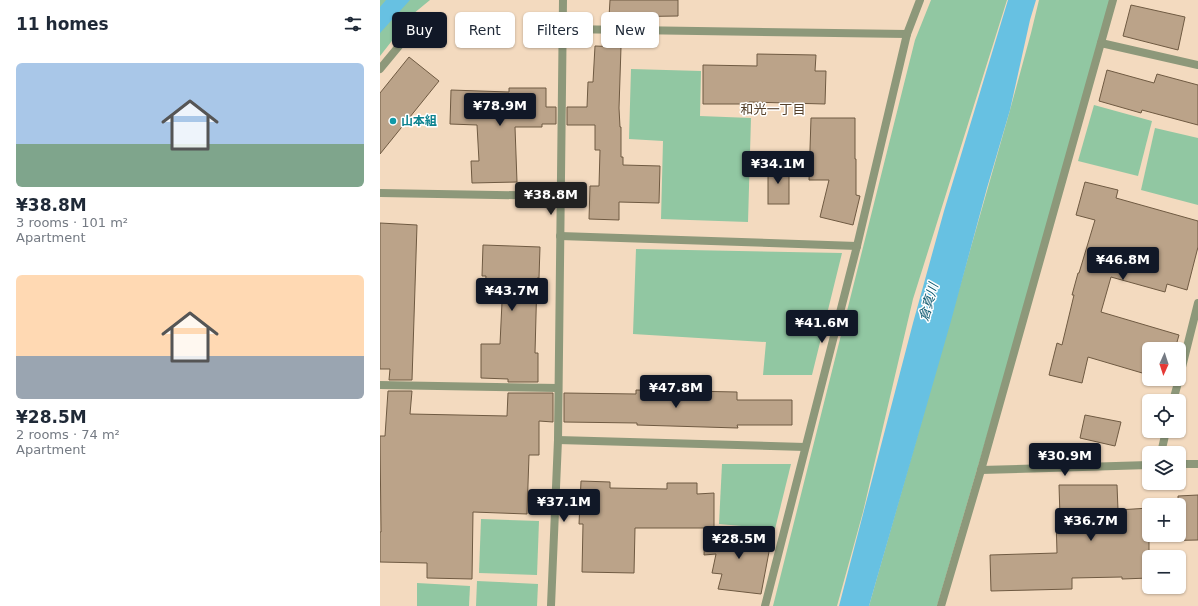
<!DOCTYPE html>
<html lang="en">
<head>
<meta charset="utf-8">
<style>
  body { margin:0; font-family:"DejaVu Sans","Noto Sans JP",sans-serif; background:#f6f6f7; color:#1f2937; height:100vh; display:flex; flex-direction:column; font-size:15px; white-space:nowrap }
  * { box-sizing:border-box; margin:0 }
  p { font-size:13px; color:#747a83 }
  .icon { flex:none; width:22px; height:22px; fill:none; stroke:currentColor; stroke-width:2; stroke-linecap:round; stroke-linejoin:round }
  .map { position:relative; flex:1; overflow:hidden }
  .panel { display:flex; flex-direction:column; background:#fff; width:380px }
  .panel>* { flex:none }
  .guide { position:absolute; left:12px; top:12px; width:380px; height:36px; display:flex; gap:8px }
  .needle { width:26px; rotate:183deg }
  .fabs { position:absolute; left:762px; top:342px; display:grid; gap:8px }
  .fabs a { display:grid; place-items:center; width:44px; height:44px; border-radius:6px; background:#fff; box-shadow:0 1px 3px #0004; font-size:20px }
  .price { position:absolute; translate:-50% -34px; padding:0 9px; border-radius:4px; background:#111827; color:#fff; font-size:13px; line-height:26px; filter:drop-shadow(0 1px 2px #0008) }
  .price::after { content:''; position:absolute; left:50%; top:24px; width:12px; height:9px; margin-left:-6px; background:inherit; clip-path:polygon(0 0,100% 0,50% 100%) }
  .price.active { background:#222; color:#fff }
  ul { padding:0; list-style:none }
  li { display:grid; align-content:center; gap:8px; height:212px; padding:0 16px }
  li span { display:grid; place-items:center; height:124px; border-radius:6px; color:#555 }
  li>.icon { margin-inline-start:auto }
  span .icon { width:72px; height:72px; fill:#fffc; stroke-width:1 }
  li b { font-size:17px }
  h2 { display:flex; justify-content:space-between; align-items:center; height:48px; padding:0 16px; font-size:17px }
  .tag { padding:0 14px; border-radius:6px; background:#fff; box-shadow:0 1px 3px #0004; font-size:14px; line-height:36px }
  .tag.active { background:#111827; color:#fff }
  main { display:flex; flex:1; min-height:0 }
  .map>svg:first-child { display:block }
  .green { fill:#91c7a2 }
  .water { fill:#67c1e2 }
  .building { fill:#bba389; stroke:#6f5a42 }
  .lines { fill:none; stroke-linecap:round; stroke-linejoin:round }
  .street { stroke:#8d987a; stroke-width:8 }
  .culture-dot { fill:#0f9aa8; stroke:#fff; stroke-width:1.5 }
  .labels { text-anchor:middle; stroke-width:3; stroke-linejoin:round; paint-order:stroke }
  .culture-label { font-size:12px; font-weight:bold; fill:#0d838f; stroke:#fff; text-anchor:start }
  .neighbourhood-label { font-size:13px; fill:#55402a; stroke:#fff }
  .water-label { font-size:13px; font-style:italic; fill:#0e5a70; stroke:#fff }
</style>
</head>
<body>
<main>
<section class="panel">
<h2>11 homes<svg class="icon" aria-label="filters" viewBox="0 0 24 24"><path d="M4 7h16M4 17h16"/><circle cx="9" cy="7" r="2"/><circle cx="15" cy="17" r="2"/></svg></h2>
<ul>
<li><span style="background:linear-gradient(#a9c7e8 65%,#7fa58c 0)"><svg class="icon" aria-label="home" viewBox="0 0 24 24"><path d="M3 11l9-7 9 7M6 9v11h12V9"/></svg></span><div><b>¥38.8M</b><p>3 rooms · 101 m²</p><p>Apartment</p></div></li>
<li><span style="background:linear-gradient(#ffd9b3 65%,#9aa5b1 0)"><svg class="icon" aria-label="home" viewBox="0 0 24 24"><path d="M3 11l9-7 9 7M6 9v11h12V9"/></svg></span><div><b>¥28.5M</b><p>2 rooms · 74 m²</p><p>Apartment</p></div></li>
</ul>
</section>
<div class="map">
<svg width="818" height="606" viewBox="0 0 818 606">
  <rect width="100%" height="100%" fill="#f3dabf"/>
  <!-- green -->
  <g class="green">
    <path d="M0,0H50L33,14L0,56Z"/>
    <path d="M551,0H627L533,299L483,512L457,606H393L535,40Z"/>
    <path d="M659,0H732L719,54L557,606H489L630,110L651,33Z"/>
    <path d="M251,69L321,71L320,116L371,118L368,222L281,219L283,141L249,139Z"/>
    <path d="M714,105L772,121L758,176L698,161Z"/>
    <path d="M775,128L818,138V205L761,190Z"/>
    <path d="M256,249L462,253L432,375H383L386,342L253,334Z"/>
    <path d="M342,464H411L395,529L339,524Z"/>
    <path d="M101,519L159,521L157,575L99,573Z"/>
    <path d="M97,581L158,584L157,606H96Z"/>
    <path d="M37,583L90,586L89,606H37Z"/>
  </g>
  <!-- water -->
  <g class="water">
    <path d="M6,0H30L0,33V7Z"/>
    <path d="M628,0H656L650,20L630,110L607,188L571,321L489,606H459L533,323L564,211Z"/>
  </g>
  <!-- building -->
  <g class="building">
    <path d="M230,0H298V16L229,17Z"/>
    <path d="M751,5L805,17L798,50L743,36Z"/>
    <path d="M215,46L241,47L239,108L240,127H241V157H243V165L280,166L279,203L239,202V220L209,219L210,186H219L220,150H215V125H187V107H207L208,82H213Z"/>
    <path d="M377,54L436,55L435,71H446L445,104L369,102V104H323V65L377,66Z"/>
    <path d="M29,57L59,81L0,154V93Z"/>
    <path d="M727,70L774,83L777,74L818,85V125L762,110L761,113L719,101Z"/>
    <path d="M129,88H166V107H176V124H162V127H135L137,182L92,183L91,161H99L97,125L70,124L71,90L129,92Z"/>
    <path d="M431,118H475V159H476V195L480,196L473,225L440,217L449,180H429Z"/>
    <rect x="388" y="166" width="21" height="38"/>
    <path d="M705,182L738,190L736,198L818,221V247L807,290L787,284L785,292L731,277L721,312L799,335L795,349H769V375L708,357L702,383L669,375L677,343L682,345L694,295H692L698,273H699L715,220L696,215Z"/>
    <path d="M0,223L37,225L32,380H9L10,369H0Z"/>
    <path d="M103,245L160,247L159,278H157L155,353H158V382H128V379L101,378V344H120L122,302L104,301L106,276H102Z"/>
    <path d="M256,390L357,392V400H412V425H357L358,428L257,425V423L184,422V393L256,394Z"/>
    <path d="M8,391H32L30,414L127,416L128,393H173V422L159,421V455H149L147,514L93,512L92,579L47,578V563L0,562V532H1L0,436H5Z"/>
    <path d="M705,415L741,422L735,446L700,438Z"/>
    <path d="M201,481L230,482V488L287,489V483H317V494L334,493V528H255L254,573L202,572L203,524H199Z"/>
    <path d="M679,485H737L738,510L769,508V535H799L798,496L818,495V540L769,541V578L742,579V577L692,578V589L611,591L610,555L677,553L676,517H680Z"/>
    <path d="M325,530L392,536L381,594L338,589L342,574L332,573L336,554L324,555Z"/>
  </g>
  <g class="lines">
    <!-- street -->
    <g class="street">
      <path d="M183,29L527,34"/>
      <path d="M721,43L818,65"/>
      <path d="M0,69L38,23"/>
      <path d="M0,193L181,196"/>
      <path d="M180,236L477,246"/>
      <path d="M799,379L818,303"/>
      <path d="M0,385L178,388"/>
      <path d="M793,401L799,379"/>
      <path d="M178,440L425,447"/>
      <path d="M781,453L786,431"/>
      <path d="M799,464H818"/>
      <path d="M601,470L769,465"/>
      <path d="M171,606L178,440L183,0"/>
      <path d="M385,606L477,246L527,34L540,0"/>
      <path d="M561,606L601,470L733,0"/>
    </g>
  </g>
  <!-- markers -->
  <circle class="culture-dot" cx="13" cy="121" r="4"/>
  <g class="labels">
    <!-- culture labels -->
    <g class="culture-label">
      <text x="21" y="125">山本組</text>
    </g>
    <!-- neighbourhood labels -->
    <g class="neighbourhood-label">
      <text x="393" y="114">和光一丁目</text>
    </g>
    <!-- water labels -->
    <g class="water-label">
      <text transform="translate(548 302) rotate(-74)" y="5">倉真川</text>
    </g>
  </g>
</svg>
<div class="fabs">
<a><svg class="needle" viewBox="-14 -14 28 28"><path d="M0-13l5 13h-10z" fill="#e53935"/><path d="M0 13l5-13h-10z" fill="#747a83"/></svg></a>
<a><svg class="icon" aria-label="locate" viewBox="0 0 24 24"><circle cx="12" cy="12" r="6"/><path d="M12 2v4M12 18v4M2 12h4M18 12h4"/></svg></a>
<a><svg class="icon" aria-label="layers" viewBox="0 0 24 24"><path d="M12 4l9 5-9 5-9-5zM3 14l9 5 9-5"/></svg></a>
<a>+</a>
<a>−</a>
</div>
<b class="price" style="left:120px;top:127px">¥78.9M</b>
<b class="price" style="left:398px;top:185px">¥34.1M</b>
<b class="price active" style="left:171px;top:216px">¥38.8M</b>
<b class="price" style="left:743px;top:281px">¥46.8M</b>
<b class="price" style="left:132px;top:312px">¥43.7M</b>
<b class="price" style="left:442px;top:344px">¥41.6M</b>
<b class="price" style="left:296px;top:409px">¥47.8M</b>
<b class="price" style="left:685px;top:477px">¥30.9M</b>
<b class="price" style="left:184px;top:523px">¥37.1M</b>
<b class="price" style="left:711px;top:542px">¥36.7M</b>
<b class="price" style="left:359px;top:560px">¥28.5M</b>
<div class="guide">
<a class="tag active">Buy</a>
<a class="tag">Rent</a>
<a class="tag">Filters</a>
<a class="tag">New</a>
</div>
</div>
</main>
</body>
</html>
